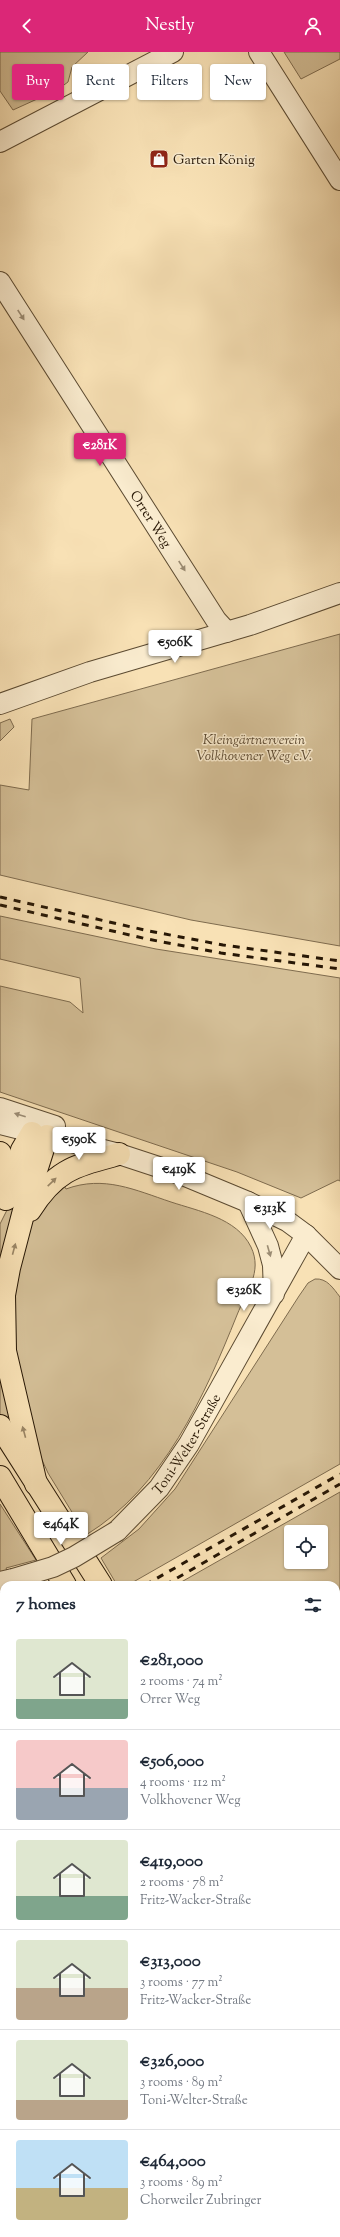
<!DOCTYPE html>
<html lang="en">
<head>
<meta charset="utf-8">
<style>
  body { margin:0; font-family:"Sorts Mill Goudy",serif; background:#f6f6f7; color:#1f2937; height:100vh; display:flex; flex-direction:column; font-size:15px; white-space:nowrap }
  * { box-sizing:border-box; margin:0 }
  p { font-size:13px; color:#747a83 }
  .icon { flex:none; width:22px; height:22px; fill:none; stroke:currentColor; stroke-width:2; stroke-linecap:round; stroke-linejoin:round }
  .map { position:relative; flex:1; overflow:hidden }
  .details { position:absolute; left:0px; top:1529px; width:340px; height:656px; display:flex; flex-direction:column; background:#fff; border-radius:12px 12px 0 0; box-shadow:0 1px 3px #0004 }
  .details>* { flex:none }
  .hud { position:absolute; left:12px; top:12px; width:316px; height:36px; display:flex; gap:8px }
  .fabs { position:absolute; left:284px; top:1473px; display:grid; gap:8px }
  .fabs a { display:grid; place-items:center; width:44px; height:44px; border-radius:4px; background:#fff; box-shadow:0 1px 3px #0004; font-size:20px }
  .price { position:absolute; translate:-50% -34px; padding:0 9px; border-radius:4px; background:#fff; color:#222; font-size:13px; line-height:26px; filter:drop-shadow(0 1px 2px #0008) }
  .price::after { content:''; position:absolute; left:50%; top:24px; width:12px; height:9px; margin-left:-6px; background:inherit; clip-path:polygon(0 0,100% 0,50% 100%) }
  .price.active { background:#db2777; color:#fff }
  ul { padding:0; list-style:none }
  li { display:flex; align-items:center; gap:12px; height:100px; padding:0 16px }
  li+li { border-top:1px solid #e0e1e3 }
  li span { display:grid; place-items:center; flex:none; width:112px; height:80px; border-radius:4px; color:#555 }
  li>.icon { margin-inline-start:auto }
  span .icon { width:48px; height:48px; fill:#fffc; stroke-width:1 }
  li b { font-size:17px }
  h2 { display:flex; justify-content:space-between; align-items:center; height:48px; padding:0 16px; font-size:17px }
  .pill { padding:0 14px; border-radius:4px; background:#fff; box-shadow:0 1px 3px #0004; font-size:14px; line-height:36px }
  .pill.active { background:#db2777; color:#fff }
  header { display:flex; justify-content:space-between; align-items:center; height:52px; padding:0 16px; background:#db2777; color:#fff; font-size:18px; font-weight:600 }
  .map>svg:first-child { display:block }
  .green { fill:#d4bf97; stroke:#7e6b4e; fill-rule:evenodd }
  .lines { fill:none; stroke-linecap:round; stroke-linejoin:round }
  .minor-casing { stroke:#5b4a31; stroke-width:22 }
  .highway-casing { stroke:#271705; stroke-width:24 }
  .minor { stroke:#faeccf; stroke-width:20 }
  .highway { stroke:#f8e1b5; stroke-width:22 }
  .rail { stroke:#271705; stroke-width:3; stroke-dasharray:7 7; stroke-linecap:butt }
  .minor-bridge-casing { stroke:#5b4a31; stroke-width:22; stroke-linecap:butt }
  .minor-bridge { stroke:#faeccf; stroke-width:20 }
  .oneway { fill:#9b8c74 }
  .oneway2 { fill:#9a8666 }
  .labels { text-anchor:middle; stroke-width:3; stroke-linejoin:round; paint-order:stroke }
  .poi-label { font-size:14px; fill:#271705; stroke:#faeccf; text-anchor:start }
  .street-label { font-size:14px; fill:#271705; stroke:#faeccf }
  .park-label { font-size:14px; font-style:italic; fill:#5b4931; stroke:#faeccf }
</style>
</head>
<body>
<header><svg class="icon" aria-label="back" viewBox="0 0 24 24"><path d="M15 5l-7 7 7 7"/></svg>Nestly<svg class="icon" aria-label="person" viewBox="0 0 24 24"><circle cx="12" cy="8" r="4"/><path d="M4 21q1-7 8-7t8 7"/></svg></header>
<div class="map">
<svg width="340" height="2185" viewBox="0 0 340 2185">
  <rect width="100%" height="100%" fill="#f8e1b5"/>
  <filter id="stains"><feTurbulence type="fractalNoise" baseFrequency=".005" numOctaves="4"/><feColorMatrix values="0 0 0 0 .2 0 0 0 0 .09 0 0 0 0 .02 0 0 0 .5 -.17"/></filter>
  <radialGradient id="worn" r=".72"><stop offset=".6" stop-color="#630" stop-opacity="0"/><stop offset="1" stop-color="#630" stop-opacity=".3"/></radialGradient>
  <!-- green -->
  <g class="green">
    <path d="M0,0H88L72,15L68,30L57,38L13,58L0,39Z"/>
    <path d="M284,0H340V7L301,27Z"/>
    <path d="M340,582V894L191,868L0,823V733L29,738L32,667Z"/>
    <path d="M10,667L14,675L0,689V671Z"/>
    <path d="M0,864L156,897L340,926V1129L338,1128L301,1146L237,1120L0,1040V934L70,950L83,961L80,926L0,907Z"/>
    <path d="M24,1109L0,1219V1172L8,1156Z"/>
    <path d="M60,1127L66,1137C104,1123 135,1138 171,1150C198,1159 237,1166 251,1195C263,1220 246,1240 237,1263C204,1345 164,1435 86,1483L48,1421L36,1395L12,1316L15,1229L36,1156Z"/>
    <path d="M315,1227C327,1226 333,1236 340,1245V1412L128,1533H117L101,1506L139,1477L175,1437L299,1244L308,1231Z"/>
    <path d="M0,1318L16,1374L0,1364Z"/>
    <path d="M340,1440V1565L336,1567V1533H176ZM291,1480H321V1510H291Z"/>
    <path d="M0,1452L36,1508L6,1516L8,1521L0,1523Z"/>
    <path d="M0,1544H4V1592L0,1594Z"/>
    <path d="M336,1863L340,1870V1938L336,1930Z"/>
  </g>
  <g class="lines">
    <defs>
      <g id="minor">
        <path d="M259,0L340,128"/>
        <path d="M0,90L173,0"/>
        <path id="s1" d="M0,230L216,568L227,580"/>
        <path d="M0,652L90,620L250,573L340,541"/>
        <path d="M0,1056L55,1074"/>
        <path d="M0,1072L119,1102L183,1123L248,1150L287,1169L306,1183L340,1217"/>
        <path d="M248,1150L268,1194L273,1213L274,1242"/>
        <path id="s2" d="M117,1479L159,1436L189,1392L306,1183"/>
        <path d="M0,1530L13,1527"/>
      </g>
      <g id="highway">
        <path d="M0,1101L4,1114L5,1137"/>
        <path d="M6,1147L22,1098L32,1081"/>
        <path d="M30,1158C56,1117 75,1114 119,1102"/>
        <path d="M0,1374L101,1533"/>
        <path d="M0,1425L65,1533"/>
        <path d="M36,1432L5,1299L4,1243L9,1216L27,1147L47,1084"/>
        <path d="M336,1962L340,1969"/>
        <path d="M336,2013L340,2020"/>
      </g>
    </defs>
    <!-- minor casing -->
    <use href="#minor" class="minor-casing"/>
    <!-- highway casing -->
    <use href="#highway" class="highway-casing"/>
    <!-- minor -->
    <use href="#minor" class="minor"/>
    <!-- highway -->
    <use href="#highway" class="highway"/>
    <!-- rail -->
    <g class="rail">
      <path d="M0,845L149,879L223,893L340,909"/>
      <path d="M0,853L147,887L221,901L340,917"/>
      <path d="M145,1533L340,1422"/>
      <path d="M165,1533L340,1432"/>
      <path d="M0,1616L4,1614"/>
      <path d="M0,1627L4,1624"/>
    </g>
    <defs>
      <path id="minor-bridge" d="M13,1527L53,1515L74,1505L117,1479"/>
    </defs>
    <!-- minor-bridge casing -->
    <use href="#minor-bridge" class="minor-bridge-casing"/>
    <!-- minor-bridge -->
    <use href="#minor-bridge" class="minor-bridge"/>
  </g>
  <!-- one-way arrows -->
  <defs><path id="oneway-solid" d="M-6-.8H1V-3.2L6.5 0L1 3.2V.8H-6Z"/></defs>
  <g class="oneway">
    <use href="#oneway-solid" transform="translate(21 263) rotate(57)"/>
    <use href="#oneway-solid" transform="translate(182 514) rotate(57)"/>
    <use href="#oneway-solid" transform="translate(20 1063) rotate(-162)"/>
    <use href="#oneway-solid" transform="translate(269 1199) rotate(74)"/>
  </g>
  <g class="oneway2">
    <use href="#oneway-solid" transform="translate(52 1130) rotate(-44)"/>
    <use href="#oneway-solid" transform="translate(14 1197) rotate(-75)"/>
    <use href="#oneway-solid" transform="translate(24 1380) rotate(-105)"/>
  </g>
  <!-- icons -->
  <defs>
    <symbol id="shop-square" viewBox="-11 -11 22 22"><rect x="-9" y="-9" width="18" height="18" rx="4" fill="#8f2418" stroke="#faeccf"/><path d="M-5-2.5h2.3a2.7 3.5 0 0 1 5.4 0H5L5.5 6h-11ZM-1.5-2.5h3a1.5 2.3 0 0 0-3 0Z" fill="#fff"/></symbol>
  </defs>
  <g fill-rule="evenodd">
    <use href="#shop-square" x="148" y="96" width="22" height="22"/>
  </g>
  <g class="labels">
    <!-- poi labels -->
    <g class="poi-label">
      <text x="173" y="112">Garten König</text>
    </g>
    <!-- street labels -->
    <g class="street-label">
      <text dy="5" stroke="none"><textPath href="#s1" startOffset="281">Orrer Weg</textPath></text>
      <text dy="5" stroke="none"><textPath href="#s2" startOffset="112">Toni-Welter-Straße</textPath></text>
    </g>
    <!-- park labels -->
    <g class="park-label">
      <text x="254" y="692">Kleingärtnerverein<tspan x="254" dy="16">Volkhovener Weg e.V.</tspan></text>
    </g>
  </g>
  <rect width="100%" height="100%" filter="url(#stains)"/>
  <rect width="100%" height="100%" fill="url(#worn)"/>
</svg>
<div class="fabs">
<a><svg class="icon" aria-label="locate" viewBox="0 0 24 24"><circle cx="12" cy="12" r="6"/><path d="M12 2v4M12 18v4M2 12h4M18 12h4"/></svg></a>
</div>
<b class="price active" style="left:100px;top:415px">€281K</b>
<b class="price" style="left:175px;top:612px">€506K</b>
<b class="price" style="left:79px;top:1109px">€590K</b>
<b class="price" style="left:179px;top:1139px">€419K</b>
<b class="price" style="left:270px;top:1178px">€313K</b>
<b class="price" style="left:244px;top:1260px">€326K</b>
<b class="price" style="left:61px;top:1494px">€464K</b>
<div class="hud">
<a class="pill active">Buy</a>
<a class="pill">Rent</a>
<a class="pill">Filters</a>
<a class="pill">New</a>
</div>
<section class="details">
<h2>7 homes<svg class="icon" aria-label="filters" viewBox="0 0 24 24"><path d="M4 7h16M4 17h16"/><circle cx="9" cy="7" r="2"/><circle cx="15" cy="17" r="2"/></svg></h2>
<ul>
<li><span style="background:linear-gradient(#dfe7d0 75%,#7fa58c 0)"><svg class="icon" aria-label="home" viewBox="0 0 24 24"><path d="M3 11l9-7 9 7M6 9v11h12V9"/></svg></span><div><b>€281,000</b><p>2 rooms · 74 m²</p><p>Orrer Weg</p></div></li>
<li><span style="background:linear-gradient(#f6c9c9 60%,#9aa5b1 0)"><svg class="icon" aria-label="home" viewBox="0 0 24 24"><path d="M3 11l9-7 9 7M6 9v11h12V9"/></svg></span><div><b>€506,000</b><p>4 rooms · 112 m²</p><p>Volkhovener Weg</p></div></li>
<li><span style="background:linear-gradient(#dfe7d0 70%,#7fa58c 0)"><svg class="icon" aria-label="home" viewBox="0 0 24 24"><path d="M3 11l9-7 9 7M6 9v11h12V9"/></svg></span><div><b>€419,000</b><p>2 rooms · 78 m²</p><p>Fritz-Wacker-Straße</p></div></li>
<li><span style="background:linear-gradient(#dfe7d0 60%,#b9a48a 0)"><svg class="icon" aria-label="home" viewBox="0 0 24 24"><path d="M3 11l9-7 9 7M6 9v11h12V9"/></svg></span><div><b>€313,000</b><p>3 rooms · 77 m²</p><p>Fritz-Wacker-Straße</p></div></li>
<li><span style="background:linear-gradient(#dfe7d0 75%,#b9a48a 0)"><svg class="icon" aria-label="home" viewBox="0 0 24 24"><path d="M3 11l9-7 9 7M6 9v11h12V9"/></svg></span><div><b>€326,000</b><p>3 rooms · 89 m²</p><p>Toni-Welter-Straße</p></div></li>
<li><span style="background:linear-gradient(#bfe0f5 60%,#c2b280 0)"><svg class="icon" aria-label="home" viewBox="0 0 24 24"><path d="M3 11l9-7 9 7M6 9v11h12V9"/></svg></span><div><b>€464,000</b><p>3 rooms · 89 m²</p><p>Chorweiler Zubringer</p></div></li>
</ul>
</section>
</div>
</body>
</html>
